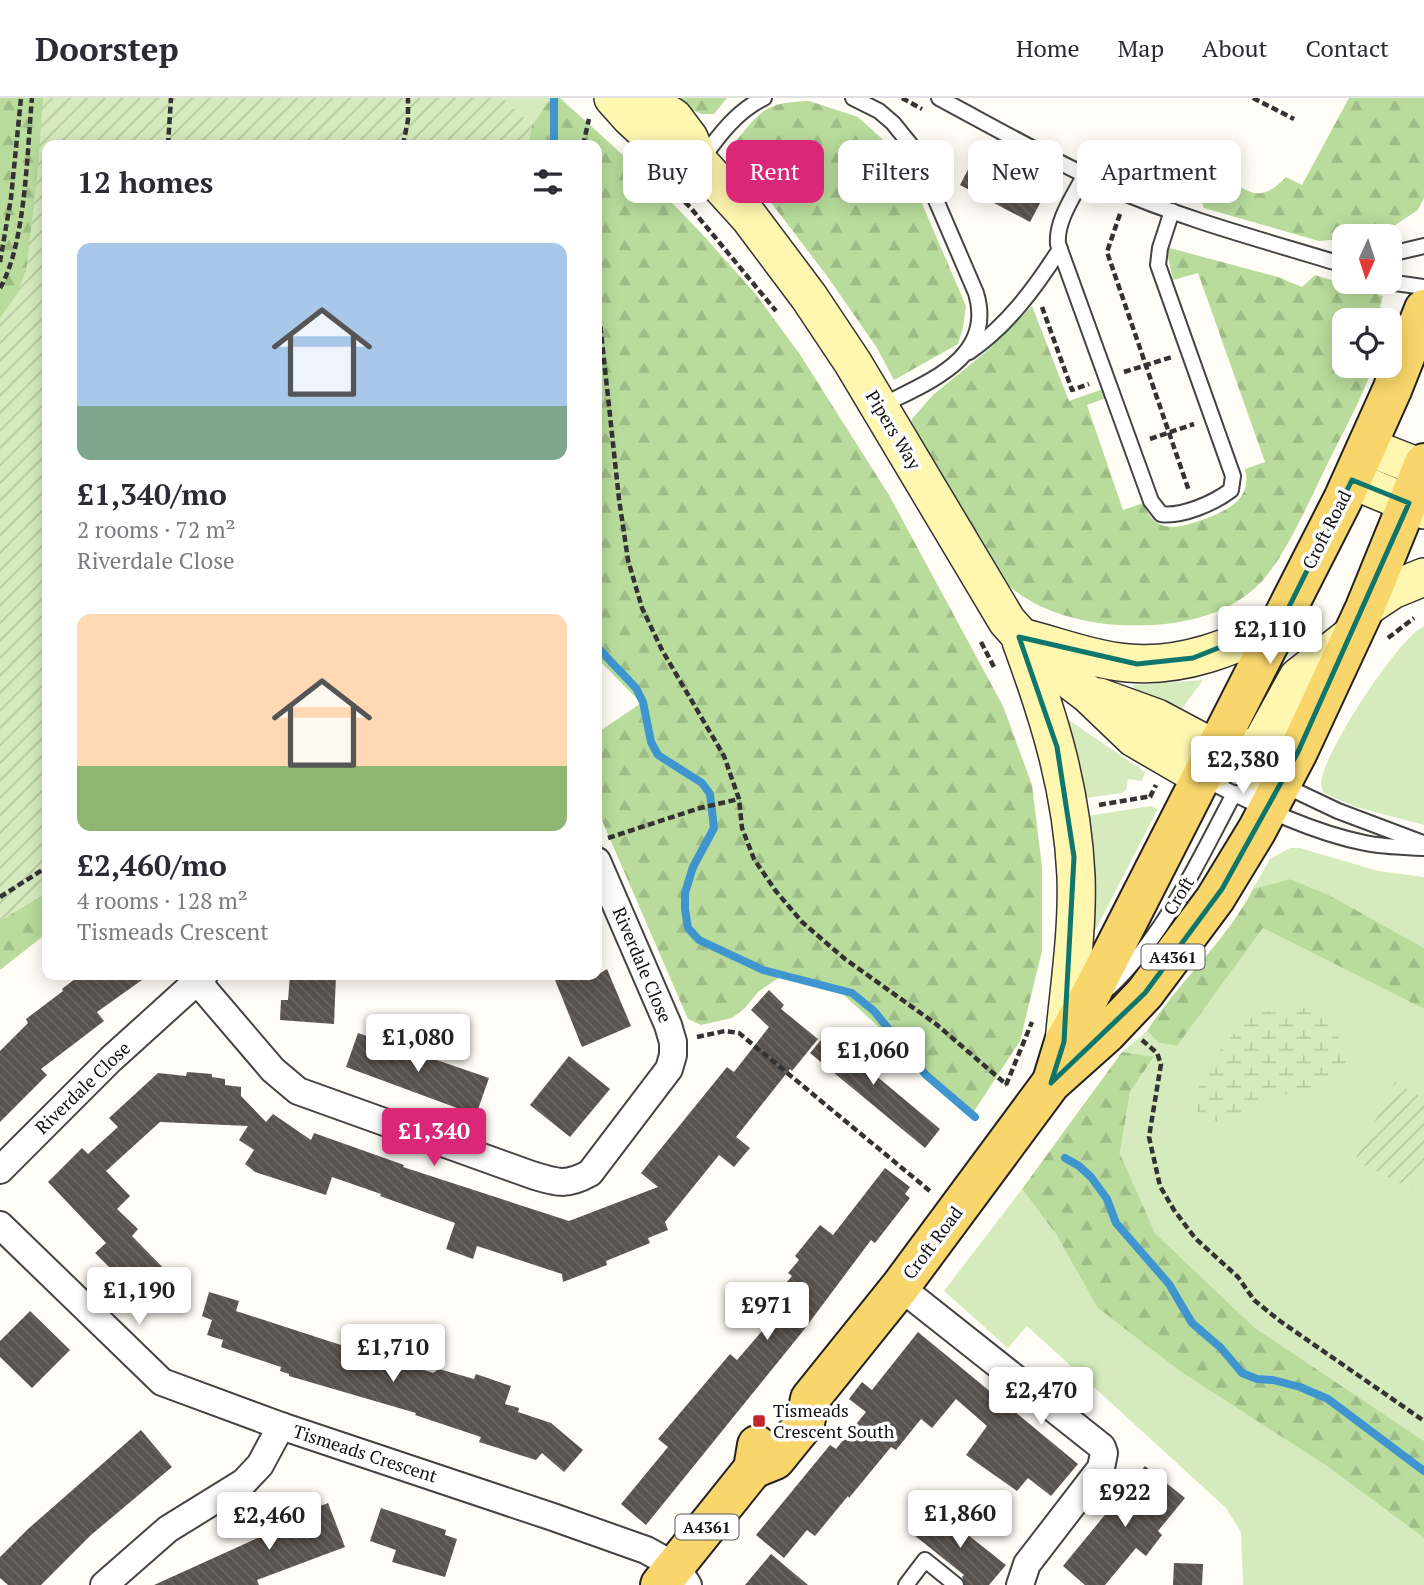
<!DOCTYPE html>
<html lang="en">
<head>
<meta charset="utf-8">
<style>
  body { margin:0; font-family:"PT Serif",serif; background:#f7f7f7; color:#2b2b33; height:100vh; display:flex; flex-direction:column; font-size:26px; white-space:nowrap }
  * { box-sizing:border-box; margin:0 }
  p { font-size:23px; color:#7c7c81 }
  .icon { flex:none; width:38px; height:38px; fill:none; stroke:currentColor; stroke-width:2; stroke-linecap:round; stroke-linejoin:round }
  .map { position:relative; flex:1; overflow:hidden }
  .sheet { position:absolute; left:42px; top:42px; width:560px; height:840px; display:flex; flex-direction:column; background:#fff; border-radius:14px; box-shadow:0 4px 18px #0003 }
  .sheet>* { flex:none }
  .guide { position:absolute; left:623px; top:42px; width:665px; height:63px; display:flex; gap:14px }
  .needle { width:46px; rotate:183deg }
  .controls { position:absolute; left:1332px; top:126px; display:grid; gap:14px }
  .controls a { display:grid; place-items:center; width:70px; height:70px; border-radius:14px; background:#fff; box-shadow:0 4px 18px #0003; font-size:35px }
  .price { position:absolute; translate:-50% -60px; padding:0 16px; border-radius:7px; background:#fff; color:#222; font-size:23px; line-height:46px; filter:drop-shadow(0 2px 4px #0008) }
  .price::after { content:''; position:absolute; left:50%; top:42px; width:21px; height:16px; margin-left:-10px; background:inherit; clip-path:polygon(0 0,100% 0,50% 100%) }
  .price.on { background:#db2777; color:#fff }
  ul { padding:0; list-style:none }
  li { display:grid; align-content:center; gap:14px; height:371px; padding:0 35px }
  li span { display:grid; place-items:center; height:217px; border-radius:14px; color:#555 }
  li>.icon { margin-inline-start:auto }
  span .icon { width:126px; height:126px; fill:#fffc; stroke-width:1 }
  li b { font-size:30px }
  h2 { display:flex; justify-content:space-between; align-items:center; height:84px; padding:0 35px; font-size:30px }
  .tag { padding:0 24px; border-radius:14px; background:#fff; box-shadow:0 4px 18px #0003; font-size:24px; line-height:63px }
  .tag.on { background:#db2777; color:#fff }
  header { display:flex; align-items:center; gap:42px; box-sizing:border-box; height:98px; padding:0 35px; background:#fff; border-bottom:2px solid #e1e1e2 }
  header strong { font-size:33px }
  nav { display:flex; gap:38px; margin-inline-start:auto; font-size:24px }
  .map>svg:first-child { display:block }
  .grass { fill:#d5ebbd }
  .forest { fill:url(#forest-firs) }
  .wetland { fill:url(#wetland-marsh) }
  .garden { fill:url(#garden-furrows) }
  .lines { fill:none; stroke-linecap:round; stroke-linejoin:round }
  .stream { stroke:#3f96cf; stroke-width:8 }
  .building { fill:url(#building-back-hatch) }
  .service-casing { stroke:#444; stroke-width:18 }
  .minor-casing { stroke:#444; stroke-width:30 }
  .secondary-casing { stroke:#333; stroke-width:40 }
  .primary-casing { stroke:#222; stroke-width:42 }
  .path { stroke:#333; stroke-width:4.5; stroke-dasharray:7 3.5; stroke-linecap:butt }
  .service { stroke:#fff; stroke-width:14 }
  .minor { stroke:#fff; stroke-width:26 }
  .secondary { stroke:#fff6b0; stroke-width:37 }
  .primary { stroke:#f9d66b; stroke-width:38 }
  .marked { fill:none; stroke:#0f766e; stroke-width:5; stroke-linejoin:round }
  .poi-dot { fill:#c4262e; stroke:#fff; stroke-width:2.5 }
  .labels { text-anchor:middle; stroke-width:7; stroke-linejoin:round; paint-order:stroke }
  .shield { fill:#fff; stroke:#585858; stroke-width:2 }
  .shield-label { font-size:16px; font-weight:bold; fill:#111 }
  .street-label { font-size:18px; fill:#111; stroke:#fff }
  .poi-label { font-size:18px; fill:#111; stroke:#fff; text-anchor:start }
</style>
</head>
<body>
<header>
<strong>Doorstep</strong>
<nav><a>Home</a><a>Map</a><a>About</a><a>Contact</a></nav>
</header>
<div class="map">
<svg width="1424" height="1487" viewBox="0 0 1424 1487">
  <defs>
    <pattern id="forest-firs" width="22" height="20" patternUnits="userSpaceOnUse" patternTransform="scale(1.75)"><rect width="22" height="20" fill="#b9dc9c"/><path d="M5 1l3.5 6h-7zM16 11l3.5 6h-7z" fill="#9ebc85"/></pattern>
    <pattern id="wetland-marsh" width="20" height="14" patternUnits="userSpaceOnUse" patternTransform="scale(1.75)"><rect width="20" height="14" fill="#d5ebbd"/><path d="M1 5h8M5 5V1M11 12h8M15 12V8" fill="none" stroke="#b6c8a1"/></pattern>
    <pattern id="garden-furrows" width="10" height="10" patternUnits="userSpaceOnUse" patternTransform="scale(1.75)"><rect width="10" height="10" fill="#d5ebbd"/><path d="M-1 1l2-2M0 10L10 0M9 11l2-2" fill="none" stroke="#b6c8a1"/></pattern>
    <pattern id="building-back-hatch" width="6" height="6" patternUnits="userSpaceOnUse" patternTransform="scale(1.75)"><rect width="6" height="6" fill="#5a524d"/><path d="M-1 5l2 2M0 0l6 6M5-1l2 2" fill="none" stroke="#6d6662"/></pattern>
  </defs>
  <rect width="100%" height="100%" fill="#fffdf5"/>
  <!-- grass -->
  <g class="grass">
    <path d="M502,0H551L532,27Z"/>
    <path d="M1424,528V727L1356,709L1324,695C1323,693 1321,688 1321,685C1322,657 1398,540 1424,528Z"/>
    <path d="M1203,582L1178,616L1132,594L1134,587Z"/>
    <path d="M1063,618L1139,670L1145,674L1142,683L1128,681L1126,692L1122,695L1079,701Z"/>
    <path d="M1151,708L1157,712L1153,720L1096,831L1092,834L1081,719Z"/>
    <path d="M1290,750H1300L1378,773L1424,779V850L1329,797L1290,781L1253,791L1270,761Z"/>
    <path d="M1263,830L1424,911V1343L1255,1230L1155,1135L1120,1057L1130,994L1154,960L1122,954L1147,933L1159,945L1177,948Z"/>
    <path d="M1022,1091L1056,1136L1324,1366L1424,1440V1487H1243L1241,1434L1226,1410L1027,1228L1008,1250L944,1193Z"/>
  </g>
  <!-- forest -->
  <g class="forest">
    <path d="M0,0H85L77,47H47L0,780Z"/>
    <path d="M551,0H560L644,76L703,137L754,194L799,255L889,397L1003,608L1032,687L1042,769V853L1020,943L973,1015L835,889L787,874L758,894L745,910L732,920L701,927L688,921L597,711V635L641,605L597,560V47H528L532,27Z"/>
    <path d="M666,0H727L714,16H701Z"/>
    <path d="M1349,0H1424V100L1418,112L1378,138H1344V141L1319,143L1204,110C1199,100 1206,88 1214,81C1244,80 1252,115 1286,79L1302,87Z"/>
    <path d="M809,3L858,19L902,59L966,208L963,230L958,246L894,282L877,250L827,178L744,69L735,44C763,11 764,5 809,3Z"/>
    <path d="M1166,149L1278,179L1302,189L1315,177L1383,198L1380,209L1392,215L1389,222H1344V268H1373C1361,304 1340,339 1324,373C1308,406 1281,468 1254,491C1217,523 1167,529 1119,527C1081,525 1036,513 1007,486C995,475 988,455 979,441C956,402 931,363 911,322L933,297L988,252L1032,208L1069,303L1103,291L1106,300L1087,307L1123,412L1143,405C1155,436 1176,431 1202,422C1226,413 1253,402 1245,371L1265,364L1198,175L1173,182Z"/>
    <path d="M1290,781L1329,797L1424,850V911L1263,830L1177,948L1159,945L1147,933C1179,883 1226,844 1253,791Z"/>
    <path d="M47,794V835L0,872V823Z"/>
    <path d="M1122,954L1154,959L1130,994L1120,1056L1155,1135L1255,1230L1424,1343V1440L1324,1366L1180,1273L1098,1210L1056,1136L1022,1091Z"/>
  </g>
  <!-- wetland -->
  <path class="wetland" d="M1305,910L1333,924L1347,962L1331,985L1304,995L1282,996L1222,1024L1199,1021L1195,996L1216,957L1252,915Z"/>
  <!-- garden -->
  <g class="garden">
    <path d="M43,0H502L532,27L528,47H47V794L0,823V220L17,196L26,173L37,81Z"/>
    <path d="M1395,984L1424,1001V1068L1411,1091L1355,1062Z"/>
  </g>
  <g class="lines">
    <!-- stream -->
    <g class="stream">
      <path d="M554,47V0"/>
      <path d="M597,549L636,590L643,604L651,644L658,657L702,685L710,696L714,730L693,769L685,795V811L688,830L699,842L763,872L852,895L874,913L926,977L975,1019"/>
      <path d="M1065,1060L1079,1068L1091,1079L1107,1101L1116,1125L1169,1186L1192,1225L1221,1250L1242,1275L1257,1281L1273,1282L1300,1289L1328,1301L1424,1373"/>
    </g>
  </g>
  <!-- building -->
  <g class="building">
    <path d="M975,58L1045,96L1030,124L960,87Z"/>
    <path d="M607,871L631,928L582,949L553,877H597Z"/>
    <path d="M80,877H149L97,914L104,923L41,971L47,977L0,1024V953L28,925L26,921L63,893L62,891Z"/>
    <path d="M290,877H336L334,926L280,922L281,902H288Z"/>
    <path d="M769,892L784,907L781,911L818,941L792,973L790,971L736,1039L750,1050L734,1069L719,1057L665,1124L668,1132L648,1140L650,1145L606,1163L607,1167L563,1184L562,1176L477,1148L473,1161L446,1151L455,1125L380,1098L381,1096L332,1079L326,1097L255,1074L245,1066L254,1052L239,1042L248,1028L160,1024L106,1073L130,1098L117,1111L138,1131L132,1138L181,1188L167,1202L152,1186L139,1199L95,1155L106,1145L48,1084L82,1050L88,1056L118,1029L109,1020L158,975L186,978L187,974L212,976V979L225,981V987L241,989V998L266,1024L273,1016L311,1042L314,1035L404,1067L403,1069L569,1123L658,1089L641,1075L727,969L734,974L769,929L751,912Z"/>
    <path d="M831,930L862,956L857,962L940,1031L925,1050L810,955Z"/>
    <path d="M358,935L489,980L476,1017L346,969Z"/>
    <path d="M569,958L610,991L570,1039L530,1007Z"/>
    <path d="M885,1070L910,1089L905,1096L910,1100L875,1145L871,1142L803,1233L646,1427L621,1406L668,1349L658,1341L730,1256L737,1262L768,1226L758,1218L792,1178L788,1175L799,1162L795,1158L820,1127L833,1137Z"/>
    <path d="M209,1194L239,1203L236,1213L384,1261V1259L433,1275L439,1271L474,1281L476,1276L511,1288L505,1306L519,1310L518,1314L551,1325L583,1352L564,1374L542,1355L536,1362L479,1344L481,1339L415,1317L416,1315L289,1278V1276L280,1273L281,1269L221,1249L223,1242L207,1237L212,1222L202,1218Z"/>
    <path d="M30,1213L70,1252L32,1290L0,1259V1243Z"/>
    <path d="M918,1234L1078,1366L1051,1398L1028,1380L1017,1393L966,1357L987,1328L956,1301L932,1330L921,1321L896,1352L891,1349L849,1400L848,1398L815,1438L807,1432L784,1460L756,1437L830,1347L836,1351L866,1314L849,1301L862,1284L872,1292Z"/>
    <path d="M141,1332L172,1369L91,1437L41,1487H8L0,1480V1459L28,1431Z"/>
    <path d="M1145,1368L1185,1400L1158,1433L1162,1437L1146,1458L1136,1450L1105,1487H1085L1063,1468Z"/>
    <path d="M328,1405L345,1449L257,1482L259,1487H154L275,1432L273,1426Z"/>
    <path d="M381,1410L446,1432L445,1437L457,1441L445,1479L392,1464L396,1452L370,1443Z"/>
    <path d="M935,1411L1006,1467L989,1487H965L962,1479L964,1477L914,1437Z"/>
    <path d="M771,1456L808,1487H745Z"/>
    <path d="M1174,1465L1203,1466L1202,1487H1173Z"/>
  </g>
  <g class="lines">
    <defs>
      <g id="service">
        <path d="M853,0L879,13L893,25L914,51L976,195C996,261 925,285 879,309"/>
        <path d="M939,0C995,30 1051,62 1110,89C1185,122 1266,143 1344,167"/>
        <path d="M702,61C719,37 737,13 764,0"/>
        <path d="M1085,76C1074,98 1056,122 1058,146L1151,403L1161,416C1182,419 1214,405 1231,392L1233,378L1158,167L1160,150L1172,113"/>
        <path d="M1390,156L1424,148"/>
        <path d="M1388,184L1424,189"/>
        <path d="M969,254C1008,227 1035,190 1060,151"/>
        <path d="M1204,681C1255,706 1309,734 1365,745C1384,749 1404,749 1424,750"/>
        <path d="M1234,696L1281,686L1338,713L1423,745"/>
        <path d="M1109,890C1166,836 1198,763 1234,696"/>
        <path d="M906,1487L925,1462L956,1487"/>
      </g>
      <g id="minor">
        <path d="M197,883L273,972L298,993L532,1077C557,1085 567,1088 590,1075L669,971L673,957V944L668,927L597,763"/>
        <path d="M0,1072L111,961L204,877"/>
        <path d="M0,1127L162,1284L281,1328"/>
        <path d="M900,1189L1102,1349L1104,1355L1101,1370L1027,1466L1020,1487"/>
        <path d="M104,1487L168,1431L244,1384L260,1367L281,1328L553,1419L646,1452L675,1468L688,1487"/>
      </g>
      <g id="secondary">
        <path d="M613,0L630,19L670,56L699,64"/>
        <path d="M644,0L674,20L689,40L699,64L749,119L809,199L853,265L1007,523L1040,560L1088,596L1134,640L1201,679L1262,644L1298,579L1353,536"/>
        <path d="M1368,349L1424,371"/>
        <path d="M1352,382L1424,412"/>
        <path d="M1365,510L1392,492L1424,479"/>
        <path d="M1024,540C1057,548 1093,562 1128,565C1183,570 1233,549 1281,525"/>
        <path d="M1021,543C1050,622 1072,693 1076,778C1078,833 1069,889 1064,944"/>
        <path d="M1099,599L1157,620L1281,686"/>
      </g>
      <g id="primary">
        <path d="M1053,980L1064,944L1089,900L1343,401L1392,292L1424,211"/>
        <path d="M753,1371L775,1362L805,1325L810,1301L900,1189L1051,985L1107,935L1145,895L1215,801L1257,732L1298,654L1365,510L1424,365"/>
        <path d="M660,1487L753,1371L757,1347"/>
      </g>
    </defs>
    <!-- service casing -->
    <use href="#service" class="service-casing"/>
    <!-- minor casing -->
    <use href="#minor" class="minor-casing"/>
    <!-- secondary casing -->
    <use href="#secondary" class="secondary-casing"/>
    <!-- primary casing -->
    <use href="#primary" class="primary-casing"/>
    <!-- path -->
    <g class="path">
      <path d="M902,0L922,11"/>
      <path d="M1253,0L1294,21"/>
      <path d="M168,47L171,0"/>
      <path d="M403,47L408,22V0"/>
      <path d="M583,47L589,21"/>
      <path d="M670,89L690,109L776,213"/>
      <path d="M1120,116L1107,154L1189,393"/>
      <path d="M0,164L11,100L21,0"/>
      <path d="M0,190C26,146 27,52 32,0"/>
      <path d="M597,197L619,401L628,462L642,510L662,552L724,658L739,701L742,730L754,761L775,792L802,824L845,861L936,926L1007,987"/>
      <path d="M1042,209L1072,292L1089,286"/>
      <path d="M1124,274L1172,259"/>
      <path d="M1150,341L1194,326"/>
      <path d="M1388,540L1414,520"/>
      <path d="M981,544L995,571"/>
      <path d="M1150,699L1156,687"/>
      <path d="M1099,707L1152,698"/>
      <path d="M608,740L700,710L739,701"/>
      <path d="M0,799L47,769"/>
      <path d="M697,939L725,933L739,935L931,1094"/>
      <path d="M1142,942L1157,955L1161,966L1149,1039L1160,1088L1174,1112L1195,1140L1238,1179L1254,1202L1280,1223L1424,1323"/>
      <path d="M1006,987L1032,924"/>
    </g>
    <!-- service -->
    <use href="#service" class="service"/>
    <!-- minor -->
    <use href="#minor" class="minor"/>
    <!-- secondary -->
    <use href="#secondary" class="secondary"/>
    <!-- primary -->
    <use href="#primary" class="primary"/>
  </g>
  <!-- marked area -->
  <path class="marked" d="M1352,382L1409,405L1298,654L1222,791L1145,895L1051,985L1064,944L1074,759L1057,649L1019,539L1137,566L1193,560L1281,525Z"/>
  <!-- markers -->
  <rect class="poi-dot" x="752" y="1316" width="14" height="14" rx="3.5"/>
  <g class="labels">
    <!-- shield labels -->
    <g class="shield">
      <rect x="1141.5" y="846.5" width="63" height="25" rx="5"/>
      <rect x="675.5" y="1416.5" width="63" height="25" rx="5"/>
    </g>
    <g class="shield-label">
      <text x="1173" y="865">A4361</text>
      <text x="707" y="1435">A4361</text>
    </g>
    <!-- street labels -->
    <g class="street-label">
      <text transform="translate(893 332) rotate(59)" y="6">Pipers Way</text>
      <text transform="translate(1327 432) rotate(-63)" y="6">Croft Road</text>
      <text transform="translate(1179 798) rotate(-59)" y="6">Croft</text>
      <text transform="translate(642 867) rotate(67)" y="6">Riverdale Close</text>
      <text transform="translate(83 990) rotate(-44)" y="6">Riverdale Close</text>
      <text transform="translate(933 1145) rotate(-53)" y="6">Croft Road</text>
      <text transform="translate(365 1356) rotate(18)" y="6">Tismeads Crescent</text>
    </g>
    <!-- poi labels -->
    <g class="poi-label">
      <text x="773" y="1319">Tismeads<tspan x="773" dy="21">Crescent South</tspan></text>
    </g>
  </g>
</svg>
<div class="controls">
<a><svg class="needle" viewBox="-14 -14 28 28"><path d="M0-13l5 13h-10z" fill="#e53935"/><path d="M0 13l5-13h-10z" fill="#7c7c81"/></svg></a>
<a><svg class="icon" aria-label="locate" viewBox="0 0 24 24"><circle cx="12" cy="12" r="6"/><path d="M12 2v4M12 18v4M2 12h4M18 12h4"/></svg></a>
</div>
<b class="price" style="left:1270px;top:568px">£2,110</b>
<b class="price" style="left:1243px;top:698px">£2,380</b>
<b class="price" style="left:418px;top:976px">£1,080</b>
<b class="price" style="left:873px;top:989px">£1,060</b>
<b class="price on" style="left:434px;top:1070px">£1,340</b>
<b class="price" style="left:139px;top:1229px">£1,190</b>
<b class="price" style="left:767px;top:1244px">£971</b>
<b class="price" style="left:393px;top:1286px">£1,710</b>
<b class="price" style="left:1041px;top:1329px">£2,470</b>
<b class="price" style="left:1125px;top:1431px">£922</b>
<b class="price" style="left:960px;top:1452px">£1,860</b>
<b class="price" style="left:269px;top:1454px">£2,460</b>
<div class="guide">
<a class="tag">Buy</a>
<a class="tag on">Rent</a>
<a class="tag">Filters</a>
<a class="tag">New</a>
<a class="tag">Apartment</a>
</div>
<section class="sheet">
<h2>12 homes<svg class="icon" aria-label="filters" viewBox="0 0 24 24"><path d="M4 7h16M4 17h16"/><circle cx="9" cy="7" r="2"/><circle cx="15" cy="17" r="2"/></svg></h2>
<ul>
<li><span style="background:linear-gradient(#a9c7e8 75%,#7fa58c 0)"><svg class="icon" aria-label="home" viewBox="0 0 24 24"><path d="M3 11l9-7 9 7M6 9v11h12V9"/></svg></span><div><b>£1,340/mo</b><p>2 rooms · 72 m²</p><p>Riverdale Close</p></div></li>
<li><span style="background:linear-gradient(#ffd9b3 70%,#8fb573 0)"><svg class="icon" aria-label="home" viewBox="0 0 24 24"><path d="M3 11l9-7 9 7M6 9v11h12V9"/></svg></span><div><b>£2,460/mo</b><p>4 rooms · 128 m²</p><p>Tismeads Crescent</p></div></li>
</ul>
</section>
</div>
</body>
</html>
